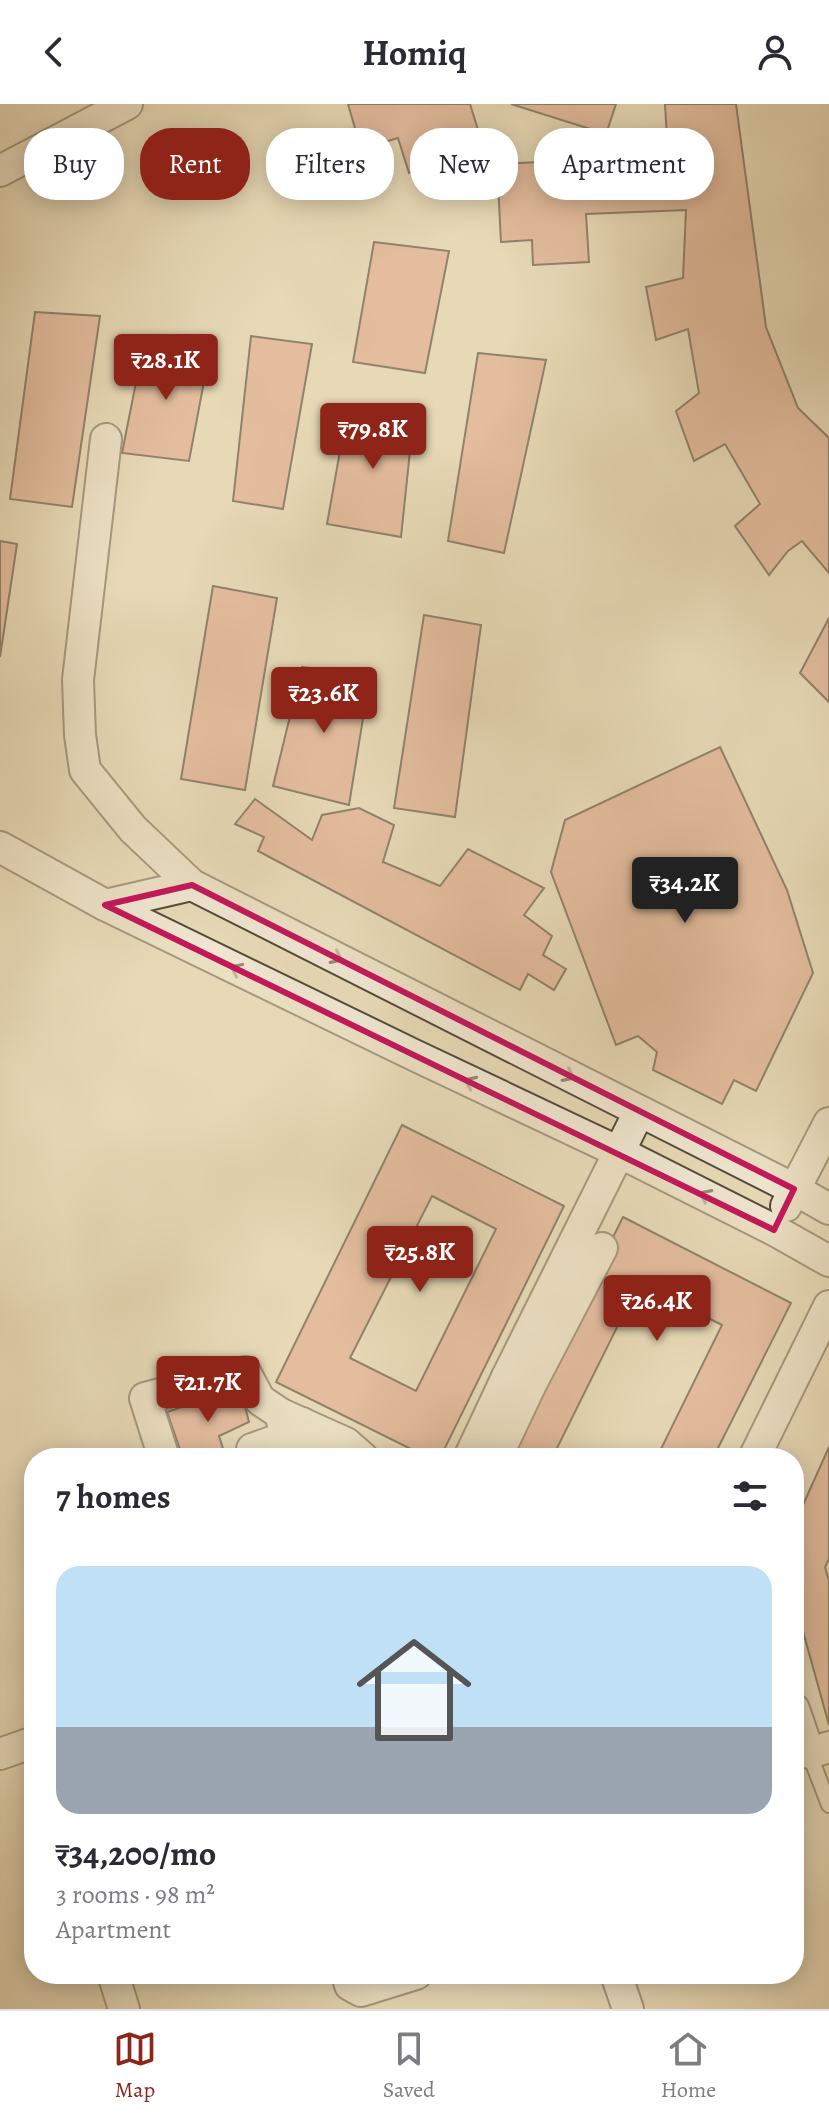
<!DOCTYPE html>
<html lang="en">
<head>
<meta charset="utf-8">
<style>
  body { margin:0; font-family:Alegreya,serif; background:#f7f7f7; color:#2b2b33; height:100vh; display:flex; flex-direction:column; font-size:30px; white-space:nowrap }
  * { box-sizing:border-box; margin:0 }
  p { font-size:26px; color:#7c7c81 }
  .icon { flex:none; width:44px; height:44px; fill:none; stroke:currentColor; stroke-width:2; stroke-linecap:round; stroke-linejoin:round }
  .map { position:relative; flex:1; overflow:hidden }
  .panel { position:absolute; left:24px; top:1344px; width:780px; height:536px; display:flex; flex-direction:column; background:#fff; border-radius:32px; box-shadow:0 4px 20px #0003 }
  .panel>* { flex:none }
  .guide { position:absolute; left:24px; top:24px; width:782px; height:72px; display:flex; gap:16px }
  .price { position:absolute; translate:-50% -68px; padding:0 18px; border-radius:8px; background:#8f2418; color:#fff; font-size:26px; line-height:52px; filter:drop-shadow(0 2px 4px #0008) }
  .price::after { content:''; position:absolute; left:50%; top:48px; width:24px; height:18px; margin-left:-12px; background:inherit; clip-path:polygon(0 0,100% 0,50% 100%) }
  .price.active { background:#222; color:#fff }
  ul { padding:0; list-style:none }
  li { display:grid; align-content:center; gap:16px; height:424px; padding:0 32px }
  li+li { border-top:2px solid #e1e1e2 }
  li span { display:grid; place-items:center; height:248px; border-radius:24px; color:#555 }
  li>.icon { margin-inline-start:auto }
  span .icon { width:144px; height:144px; fill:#fffc; stroke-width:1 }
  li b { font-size:34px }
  h2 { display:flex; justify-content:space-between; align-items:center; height:96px; padding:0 32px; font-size:34px }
  .pill { padding:0 28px; border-radius:32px; background:#fff; box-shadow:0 4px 20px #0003; font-size:28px; line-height:72px }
  .pill.active { background:#8f2418; color:#fff }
  header { display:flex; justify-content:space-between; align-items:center; height:104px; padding:0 32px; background:#fff; font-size:36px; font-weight:700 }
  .tab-bar { display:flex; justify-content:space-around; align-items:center; height:112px; border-top:2px solid #e1e1e2; background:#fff; font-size:22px; color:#7c7c81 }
  .tab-bar a { display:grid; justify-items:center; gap:4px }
  .tab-bar .active { color:#8f2418 }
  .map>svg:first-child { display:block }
  .building { fill:#dd9b81; stroke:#271b12; stroke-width:2; fill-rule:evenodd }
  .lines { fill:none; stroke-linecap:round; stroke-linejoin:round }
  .service-casing { stroke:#574a3b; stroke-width:18 }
  .minor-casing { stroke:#574a3b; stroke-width:34 }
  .service { stroke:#efe6d0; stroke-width:14 }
  .minor { stroke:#efe6d0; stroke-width:30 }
  .oneway { stroke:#958b7a }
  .marked { fill:none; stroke:#c2185b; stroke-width:6; stroke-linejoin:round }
</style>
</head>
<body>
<header><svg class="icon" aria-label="back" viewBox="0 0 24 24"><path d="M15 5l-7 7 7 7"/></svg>Homiq<svg class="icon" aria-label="person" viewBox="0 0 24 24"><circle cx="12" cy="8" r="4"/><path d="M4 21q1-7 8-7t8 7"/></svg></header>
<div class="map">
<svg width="829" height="1905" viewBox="0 0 829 1905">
  <rect width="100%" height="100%" fill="#e7d9b6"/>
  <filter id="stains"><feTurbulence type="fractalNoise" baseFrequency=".0025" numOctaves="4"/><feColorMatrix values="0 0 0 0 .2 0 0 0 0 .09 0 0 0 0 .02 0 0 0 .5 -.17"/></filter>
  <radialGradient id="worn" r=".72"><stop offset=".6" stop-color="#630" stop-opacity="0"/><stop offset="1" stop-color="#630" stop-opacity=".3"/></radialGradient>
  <!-- building -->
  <g class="building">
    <path d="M348,0H470L484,45L409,69L398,34L361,45Z"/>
    <path d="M511,0H616L606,30Z"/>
    <path d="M665,0H736L766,223L798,304L829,334V469L802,437L788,447L769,471L735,422L760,400L725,340L694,357L676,307L699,289L688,225L656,236L646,183L683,174L686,106L586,110L589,158L533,161L532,136L501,138L497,60L668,52Z"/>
    <path d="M374,138L449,147L425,269L353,258Z"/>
    <path d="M35,208L100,212L72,403L10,395Z"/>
    <path d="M251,232L312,240L283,405L233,397Z"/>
    <path d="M144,238L210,246L189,357L122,349Z"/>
    <path d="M478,249L546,256L504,449L448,437Z"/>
    <path d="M348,302L414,309L401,433L327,420Z"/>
    <path d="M0,437L17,440L0,553Z"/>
    <path d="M213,482L277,494L245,686L181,675Z"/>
    <path d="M424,511L481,521L455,713L394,704Z"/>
    <path d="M829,514V598L800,569Z"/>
    <path d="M302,563L370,571L349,701L273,682Z"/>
    <path d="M720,643L787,786L813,869L756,987L734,976L722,1000L653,966L657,948L638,932L616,941L551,768L565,716Z"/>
    <path d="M255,695L312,736L322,711L359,704L394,721L383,758L440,782L468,745L544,784L524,811L552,832L543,851L566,865L554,886L528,870L520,886L258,747L264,733L235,720Z"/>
    <path d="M402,1021L564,1102L440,1354H429L276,1278ZM432,1092L496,1125L416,1287L350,1254Z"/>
    <path d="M623,1113L791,1199L713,1354H644L660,1347L722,1221L639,1179L557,1344L574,1354H503Z"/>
    <path d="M240,1283L249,1318L219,1332L226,1354H183L167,1308Z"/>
    <path d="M829,1343V1455L825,1463L829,1477V1621L794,1495V1421Z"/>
  </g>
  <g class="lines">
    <defs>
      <path id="service" d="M809,1649L829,1701"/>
      <g id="minor">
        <path d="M0,67L127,0"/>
        <path d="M106,335L78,576L80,631L85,666L133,725L192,781L794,1085L829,1105"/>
        <path d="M0,743L105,801L414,951L619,1048L774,1126L829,1157"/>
        <path d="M105,801L192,781"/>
        <path d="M786,1102L829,1019"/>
        <path d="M507,1273L530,1282L602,1144"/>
        <path d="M302,1319L310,1354"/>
        <path d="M164,1354L145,1294L245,1268L260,1296L281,1310L346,1339L363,1354"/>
        <path d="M253,1354L252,1345L283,1334L284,1329L281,1310"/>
        <path d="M469,1354L507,1273L639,1008"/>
        <path d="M496,1354L530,1282"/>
        <path d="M754,1354L829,1202"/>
        <path d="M794,1605L809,1649L829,1643"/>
        <path d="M0,1650L34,1638"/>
        <path d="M113,1870L124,1905"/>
        <path d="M347,1870L350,1881L361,1887L416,1870"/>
        <path d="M616,1870L628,1905"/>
      </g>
    </defs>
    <!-- service casing -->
    <use href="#service" class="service-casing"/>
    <!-- minor casing -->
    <use href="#minor" class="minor-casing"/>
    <!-- service -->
    <use href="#service" class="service"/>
    <!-- minor -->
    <use href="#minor" class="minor"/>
  </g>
  <!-- one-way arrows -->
  <defs><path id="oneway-chevron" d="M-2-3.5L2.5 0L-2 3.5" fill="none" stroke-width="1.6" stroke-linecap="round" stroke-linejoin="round" transform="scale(2)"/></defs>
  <g class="oneway">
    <use href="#oneway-chevron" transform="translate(337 854) rotate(27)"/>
    <use href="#oneway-chevron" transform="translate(236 865) rotate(-154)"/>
    <use href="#oneway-chevron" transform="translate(569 972) rotate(27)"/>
    <use href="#oneway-chevron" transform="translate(470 978) rotate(-155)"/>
    <use href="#oneway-chevron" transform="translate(705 1091) rotate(-153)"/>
  </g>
  <!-- marked area -->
  <path d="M0 0H829V1905H0ZM192,781L794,1085L774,1126L105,801Z" fill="#e7d9b6" fill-opacity=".55" fill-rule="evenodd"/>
  <path class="marked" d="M192,781L794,1085L774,1126L105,801Z"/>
  <rect width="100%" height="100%" filter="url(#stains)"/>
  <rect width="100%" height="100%" fill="url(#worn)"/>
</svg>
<b class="price" style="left:166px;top:298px">₹28.1K</b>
<b class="price" style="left:373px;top:367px">₹79.8K</b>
<b class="price" style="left:324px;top:631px">₹23.6K</b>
<b class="price active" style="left:685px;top:821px">₹34.2K</b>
<b class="price" style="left:420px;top:1190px">₹25.8K</b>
<b class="price" style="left:657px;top:1239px">₹26.4K</b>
<b class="price" style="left:208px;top:1320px">₹21.7K</b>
<div class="guide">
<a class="pill">Buy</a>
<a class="pill active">Rent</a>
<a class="pill">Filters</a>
<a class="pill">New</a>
<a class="pill">Apartment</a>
</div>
<section class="panel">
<h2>7 homes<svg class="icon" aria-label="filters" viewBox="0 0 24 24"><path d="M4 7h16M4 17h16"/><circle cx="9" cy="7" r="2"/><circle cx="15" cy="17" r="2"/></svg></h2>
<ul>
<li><span style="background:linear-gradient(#bfe0f5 65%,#9aa5b1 0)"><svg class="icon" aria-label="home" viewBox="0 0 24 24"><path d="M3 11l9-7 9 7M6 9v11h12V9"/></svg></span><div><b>₹34,200/mo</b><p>3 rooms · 98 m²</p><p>Apartment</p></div></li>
</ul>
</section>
</div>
<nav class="tab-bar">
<a class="active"><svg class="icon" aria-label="map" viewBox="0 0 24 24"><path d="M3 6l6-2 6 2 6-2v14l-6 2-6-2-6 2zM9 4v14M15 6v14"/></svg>Map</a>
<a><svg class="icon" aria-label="saved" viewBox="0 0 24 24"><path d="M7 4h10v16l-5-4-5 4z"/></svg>Saved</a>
<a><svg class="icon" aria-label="home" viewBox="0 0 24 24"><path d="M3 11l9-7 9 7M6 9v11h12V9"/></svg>Home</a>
</nav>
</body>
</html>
